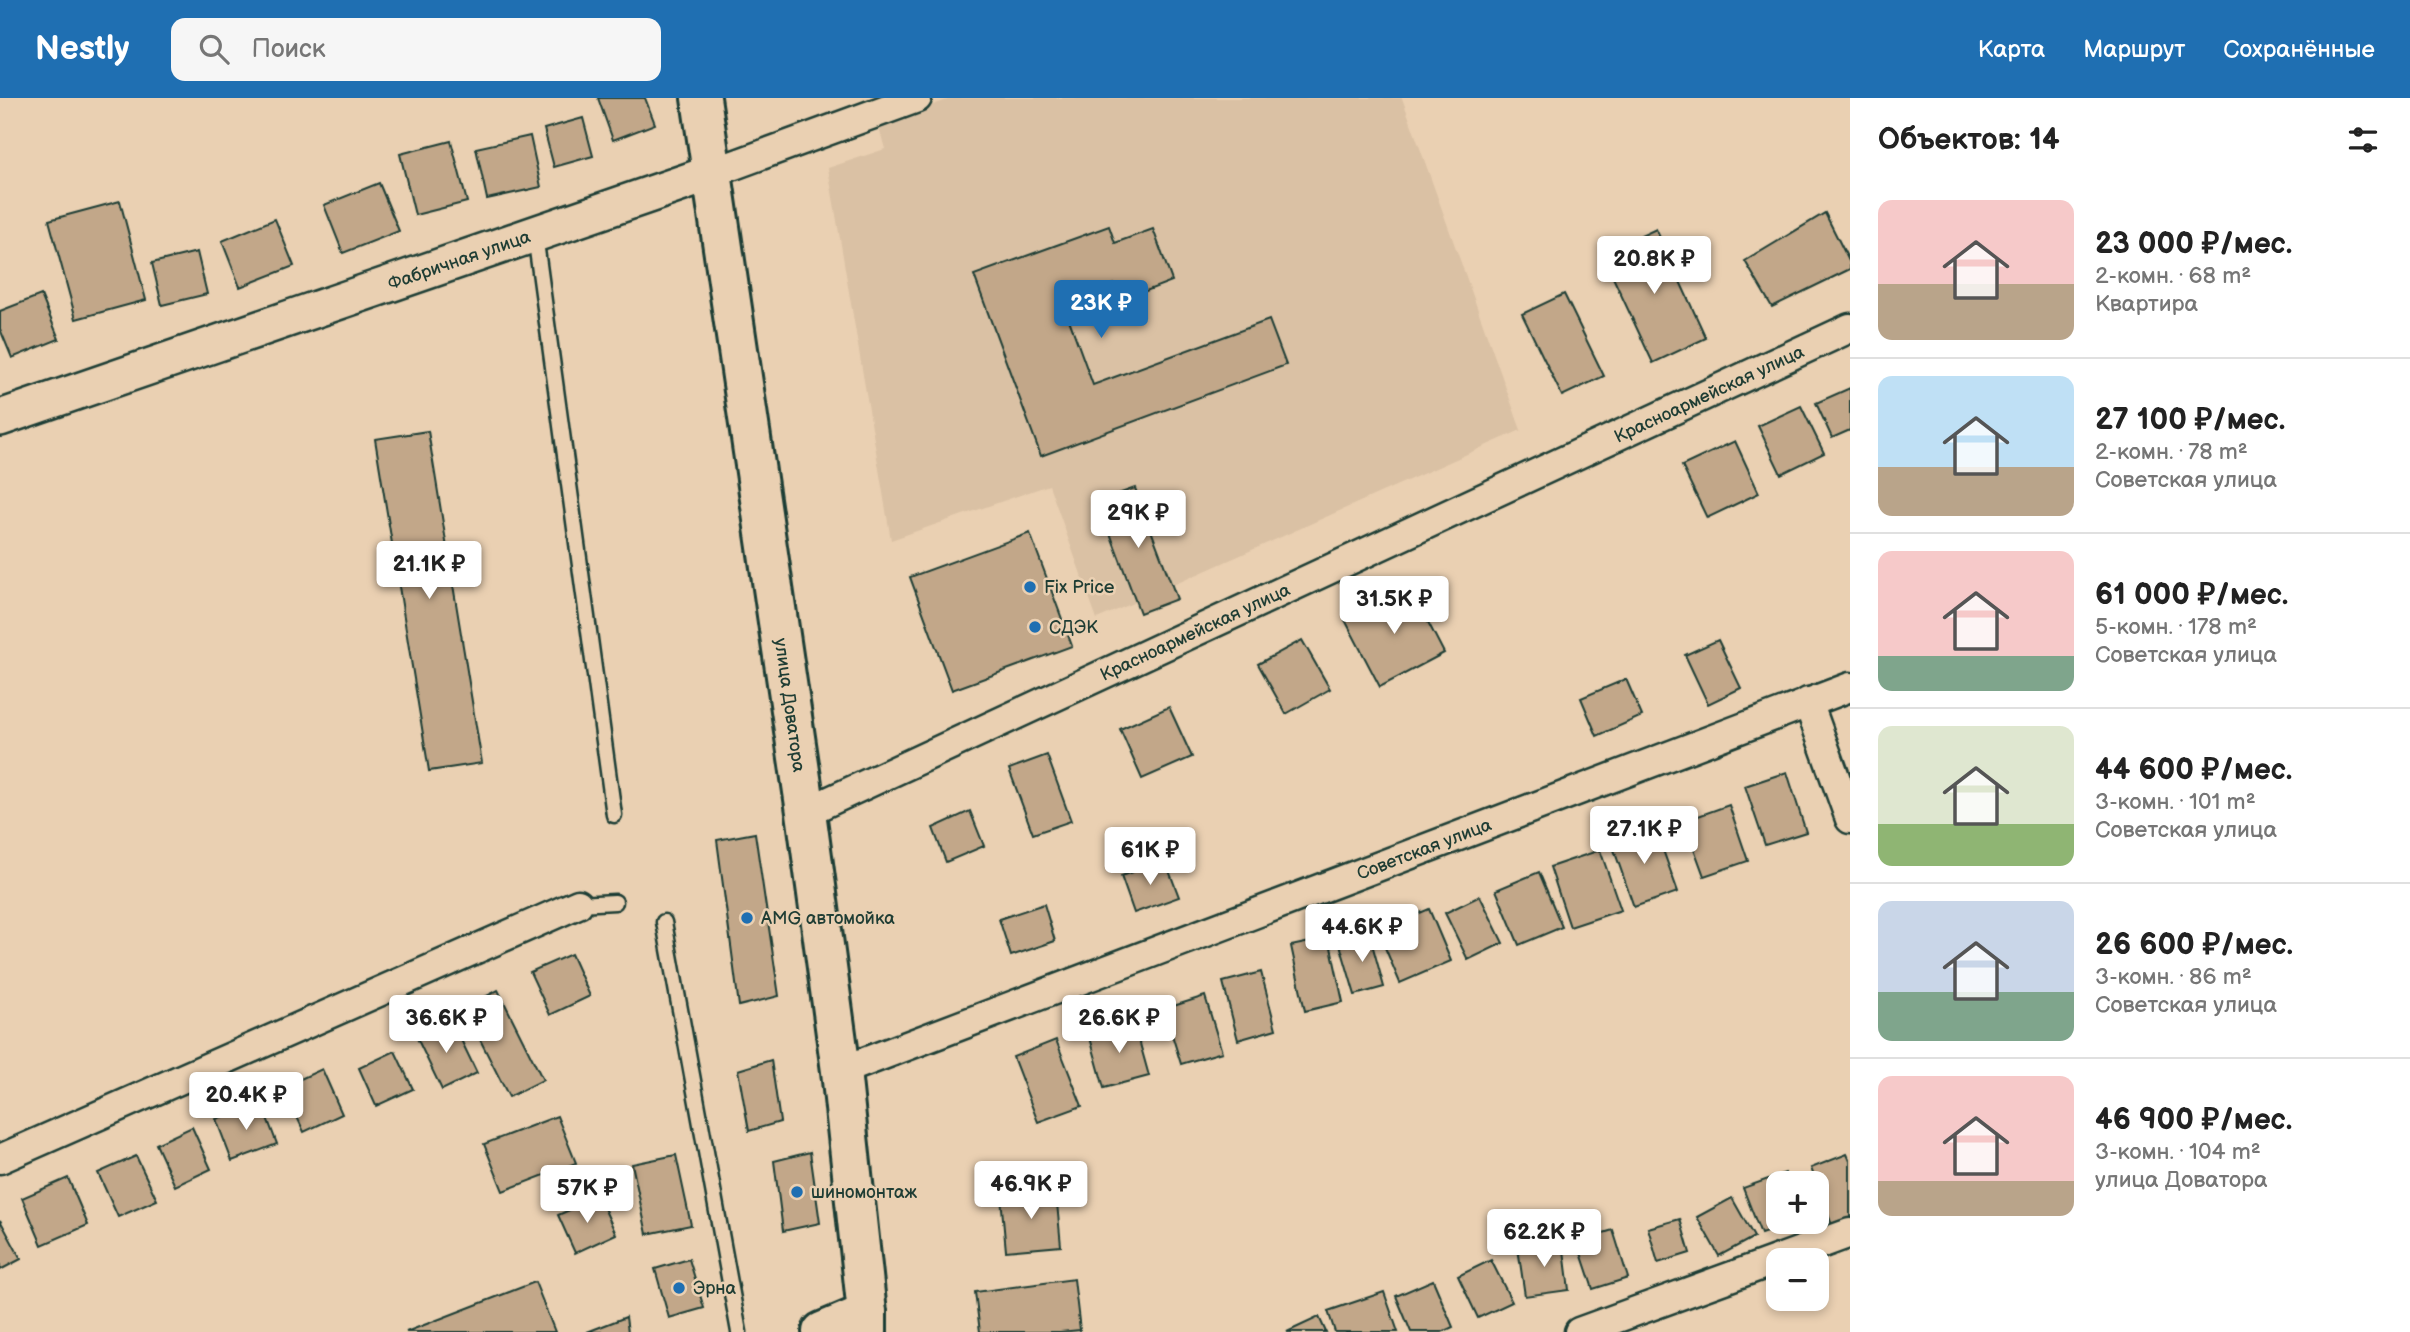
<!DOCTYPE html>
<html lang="ru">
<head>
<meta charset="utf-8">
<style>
  body { margin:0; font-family:"Balsamiq Sans",sans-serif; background:#f6f6f6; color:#222; height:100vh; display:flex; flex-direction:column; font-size:26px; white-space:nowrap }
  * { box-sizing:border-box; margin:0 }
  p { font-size:23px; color:#767676 }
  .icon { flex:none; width:38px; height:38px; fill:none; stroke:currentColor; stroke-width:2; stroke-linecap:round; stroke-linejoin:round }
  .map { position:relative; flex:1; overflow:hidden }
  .panel { display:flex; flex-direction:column; background:#fff; width:560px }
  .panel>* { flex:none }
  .controls { position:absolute; left:1766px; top:1073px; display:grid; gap:14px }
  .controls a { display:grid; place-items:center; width:63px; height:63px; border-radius:14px; background:#fff; box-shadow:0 4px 10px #0003; font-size:35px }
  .price { position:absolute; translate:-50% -60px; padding:0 16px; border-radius:7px; background:#fff; color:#222; font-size:23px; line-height:46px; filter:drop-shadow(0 2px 4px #0008) }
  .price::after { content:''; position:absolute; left:50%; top:42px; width:21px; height:16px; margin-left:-10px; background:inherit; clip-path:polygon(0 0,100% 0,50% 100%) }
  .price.selected { background:#1f6fb2; color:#fff }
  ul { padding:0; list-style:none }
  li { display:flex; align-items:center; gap:21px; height:175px; padding:0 28px }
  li+li { border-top:2px solid #e0e0e0 }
  li span { display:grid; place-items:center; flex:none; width:196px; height:140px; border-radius:14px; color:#555 }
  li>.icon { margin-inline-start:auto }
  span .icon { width:84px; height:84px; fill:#fffc; stroke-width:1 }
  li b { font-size:30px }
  h2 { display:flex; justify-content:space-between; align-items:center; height:84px; padding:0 28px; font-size:30px }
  header { display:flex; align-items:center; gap:42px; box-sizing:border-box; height:98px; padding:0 35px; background:#1f6fb2; color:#fff }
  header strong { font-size:33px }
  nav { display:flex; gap:38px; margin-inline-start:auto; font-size:24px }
  .search { width:490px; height:63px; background:#f6f6f6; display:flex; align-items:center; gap:18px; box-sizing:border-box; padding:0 24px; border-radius:14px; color:#767676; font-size:26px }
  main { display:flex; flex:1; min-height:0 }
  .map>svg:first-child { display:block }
  .built { fill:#dac1a4 }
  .building { fill:#c2a789; stroke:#1f3d34; stroke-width:2 }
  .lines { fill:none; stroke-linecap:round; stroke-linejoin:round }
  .service-casing { stroke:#1f3d34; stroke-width:19 }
  .minor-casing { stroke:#1f3d34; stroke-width:33 }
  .tertiary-casing { stroke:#1f3d34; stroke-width:40 }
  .secondary-casing { stroke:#1f3d34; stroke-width:44 }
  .service { stroke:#ead0b2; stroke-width:14 }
  .minor { stroke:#ead0b2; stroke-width:28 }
  .tertiary { stroke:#ead0b2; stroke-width:35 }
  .secondary { stroke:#ead0b2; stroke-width:38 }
  .poi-dot { fill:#1f6fb2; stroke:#ead0b2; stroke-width:2.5 }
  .labels { text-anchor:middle; stroke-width:5; stroke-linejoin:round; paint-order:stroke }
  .street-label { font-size:18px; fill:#1f3d34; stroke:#ead0b2 }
  .poi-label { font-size:18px; fill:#1f3d34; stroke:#ead0b2; text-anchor:start }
</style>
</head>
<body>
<header>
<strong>Nestly</strong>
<div class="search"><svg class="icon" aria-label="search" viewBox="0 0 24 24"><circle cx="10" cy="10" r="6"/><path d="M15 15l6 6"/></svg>Поиск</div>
<nav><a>Карта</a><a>Маршрут</a><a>Сохранённые</a></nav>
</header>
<main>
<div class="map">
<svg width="1850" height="1234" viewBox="0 0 1850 1234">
  <rect width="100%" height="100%" fill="#ead0b2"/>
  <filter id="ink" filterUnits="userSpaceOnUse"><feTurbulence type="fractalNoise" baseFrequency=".0143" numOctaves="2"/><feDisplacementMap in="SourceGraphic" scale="14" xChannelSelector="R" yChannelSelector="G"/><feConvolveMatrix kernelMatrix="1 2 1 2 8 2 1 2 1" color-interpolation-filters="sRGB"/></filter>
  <g filter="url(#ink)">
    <!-- built -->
    <path class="built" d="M953,0H1402L1521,332L1097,521L1049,387L891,442L828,70L885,51L878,26Z"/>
    <!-- building -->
    <g class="building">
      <path d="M598,0H645L655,26L613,42Z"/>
      <path d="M583,20L593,58L554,69L544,31Z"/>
      <path d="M530,38L541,89L487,101L476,50Z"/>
      <path d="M451,43L467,104L415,117L400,56Z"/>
      <path d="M379,85L399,133L343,155L324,107Z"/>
      <path d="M120,103L146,202L76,221L49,122Z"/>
      <path d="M1825,115L1850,165V171L1772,209L1745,163Z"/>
      <path d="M275,121L294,168L240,189L222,143Z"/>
      <path d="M1109,128L1115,145L1153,131L1172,183L1120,203L1114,186L1063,205L1093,287L1269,222L1286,267L1041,358L974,177Z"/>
      <path d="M1656,131L1706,240L1653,265L1602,156Z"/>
      <path d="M197,154L207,196L162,207L152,165Z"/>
      <path d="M1564,196L1604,278L1562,298L1522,216Z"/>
      <path d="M41,197L59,241L12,260L0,231V213Z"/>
      <path d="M1850,290V332L1832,340L1816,305Z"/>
      <path d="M1801,308L1824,355L1781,376L1758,328Z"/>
      <path d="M428,333L482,665L429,673L375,341Z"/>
      <path d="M1735,343L1759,395L1707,420L1682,368Z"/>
      <path d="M1135,390L1177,501L1140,515L1098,403Z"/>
      <path d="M1030,435L1072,548L952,592L910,479Z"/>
      <path d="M1409,487L1444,555L1380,589L1344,520Z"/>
      <path d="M1302,542L1330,591L1286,616L1258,566Z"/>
      <path d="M1718,542L1741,590L1708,606L1685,557Z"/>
      <path d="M1626,581L1642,618L1597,638L1581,600Z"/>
      <path d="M1169,609L1192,659L1142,681L1120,631Z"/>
      <path d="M1047,657L1071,723L1033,736L1009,671Z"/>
      <path d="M1787,674L1806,734L1765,747L1745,688Z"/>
      <path d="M1729,707L1748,763L1704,778L1684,723Z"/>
      <path d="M970,713L984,748L946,764L933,730Z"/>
      <path d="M1654,727L1678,794L1634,809L1611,743Z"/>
      <path d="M755,735L779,898L739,908L717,742Z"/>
      <path d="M1600,752L1621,812L1570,829L1550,769Z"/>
      <path d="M1165,762L1179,799L1134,815L1121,778Z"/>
      <path d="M1539,774L1562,829L1519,847L1496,792Z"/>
      <path d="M1480,798L1503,845L1468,862L1445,815Z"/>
      <path d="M1044,806L1055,843L1011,858L999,821Z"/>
      <path d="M1429,811L1451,863L1400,885L1378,833Z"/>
      <path d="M1369,835L1384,889L1355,897L1339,843Z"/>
      <path d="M1329,840L1343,904L1305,913L1291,848Z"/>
      <path d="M571,856L590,898L550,917L530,874Z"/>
      <path d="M1261,874L1276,931L1238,942L1223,884Z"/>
      <path d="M498,892L543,982L509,999L464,910Z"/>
      <path d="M1205,898L1222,954L1181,966L1164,911Z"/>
      <path d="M451,921L477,975L442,992L416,938Z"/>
      <path d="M1134,924L1149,978L1104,990L1089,936Z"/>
      <path d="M1056,942L1082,1008L1038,1024L1013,959Z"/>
      <path d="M395,953L413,991L376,1008L359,970Z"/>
      <path d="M771,962L780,1024L749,1033L738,972Z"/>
      <path d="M322,971L342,1016L304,1034L283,989Z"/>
      <path d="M261,1004L277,1046L232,1063L216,1021Z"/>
      <path d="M557,1018L576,1065L503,1093L484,1046Z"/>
      <path d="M192,1029L211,1071L175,1088L156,1046Z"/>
      <path d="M810,1054L820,1125L783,1133L774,1063Z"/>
      <path d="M1847,1056L1850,1063V1120L1832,1127L1811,1070Z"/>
      <path d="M676,1057L691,1127L647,1136L632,1066Z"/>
      <path d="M136,1058L157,1102L118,1119L98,1075Z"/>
      <path d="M1785,1075L1788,1085H1778V1124H1795L1761,1136L1743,1090Z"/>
      <path d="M68,1080L88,1127L42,1147L22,1100Z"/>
      <path d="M1056,1094L1061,1148L1006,1153L1001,1099Z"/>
      <path d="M599,1099L616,1136L575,1155L558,1117Z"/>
      <path d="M1732,1100L1754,1139L1719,1158L1697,1119Z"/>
      <path d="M1680,1121L1690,1155L1658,1165L1648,1130Z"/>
      <path d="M0,1122L21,1161L0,1172Z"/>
      <path d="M1613,1132L1628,1180L1593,1191L1577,1143Z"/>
      <path d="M1563,1144L1569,1192L1525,1198L1518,1150Z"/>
      <path d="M689,1161L704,1210L669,1220L655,1171Z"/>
      <path d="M1491,1162L1512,1204L1478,1220L1458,1178Z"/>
      <path d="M1074,1181L1080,1232L1060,1234H980L975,1194Z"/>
      <path d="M1433,1182L1453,1229L1442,1234H1411L1396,1198Z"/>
      <path d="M535,1184L555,1234H406Z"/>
      <path d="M1384,1194L1398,1234H1335L1328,1213Z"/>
      <path d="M626,1219L628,1234H587Z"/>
      <path d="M1319,1219L1326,1234H1287Z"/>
    </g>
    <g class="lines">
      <defs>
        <g id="service">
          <path d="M535,137L614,717"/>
          <path d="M578,806L615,804"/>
          <path d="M664,824L739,1234"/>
        </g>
        <g id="minor">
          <path d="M712,75L917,0"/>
          <path d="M1808,604L1850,721"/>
          <path d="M806,714L1850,230"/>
          <path d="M841,973L1850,589"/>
          <path d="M0,1061L578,806"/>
          <path d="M1579,1234L1850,1135"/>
        </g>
        <path id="tertiary" d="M0,320L712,75"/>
        <g id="secondary">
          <path d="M701,0L806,714L841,973L867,1215V1234"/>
          <path d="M822,1234L867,1215"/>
        </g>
      </defs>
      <!-- service casing -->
      <use href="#service" class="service-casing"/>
      <!-- minor casing -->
      <use href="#minor" class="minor-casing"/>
      <!-- tertiary casing -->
      <use href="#tertiary" class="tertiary-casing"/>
      <!-- secondary casing -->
      <use href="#secondary" class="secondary-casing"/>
      <!-- service -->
      <use href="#service" class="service"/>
      <!-- minor -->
      <use href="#minor" class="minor"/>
      <!-- tertiary -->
      <use href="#tertiary" class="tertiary"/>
      <!-- secondary -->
      <use href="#secondary" class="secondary"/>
    </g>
  </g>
  <!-- markers -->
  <g class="poi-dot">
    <circle cx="1030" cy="489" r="7"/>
    <circle cx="1035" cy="529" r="7"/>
    <circle cx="747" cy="820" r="7"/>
    <circle cx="797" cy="1094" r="7"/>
    <circle cx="679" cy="1190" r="7"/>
  </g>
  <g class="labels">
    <!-- street labels -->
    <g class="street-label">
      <text transform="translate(459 162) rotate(-19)" y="6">Фабричная улица</text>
      <text transform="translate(1709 296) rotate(-25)" y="6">Красноармейская улица</text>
      <text transform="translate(1195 534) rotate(-25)" y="6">Красноармейская улица</text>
      <text transform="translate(790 607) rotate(82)" y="6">улица Доватора</text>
      <text transform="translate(1424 751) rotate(-21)" y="6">Советская улица</text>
    </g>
    <!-- poi labels -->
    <g class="poi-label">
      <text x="1044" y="495">Fix Price</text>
      <text x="1049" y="535">СДЭК</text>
      <text x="761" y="826">AMG автомойка</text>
      <text x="811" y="1100">шиномонтаж</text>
      <text x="693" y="1196">Эрна</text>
    </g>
  </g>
</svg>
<div class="controls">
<a>+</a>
<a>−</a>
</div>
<b class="price" style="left:1654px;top:198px">20.8K ₽</b>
<b class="price selected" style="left:1101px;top:242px">23K ₽</b>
<b class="price" style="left:1138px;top:452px">29K ₽</b>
<b class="price" style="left:429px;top:503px">21.1K ₽</b>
<b class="price" style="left:1394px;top:538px">31.5K ₽</b>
<b class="price" style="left:1644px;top:768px">27.1K ₽</b>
<b class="price" style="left:1150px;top:789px">61K ₽</b>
<b class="price" style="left:1362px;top:866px">44.6K ₽</b>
<b class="price" style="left:446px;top:957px">36.6K ₽</b>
<b class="price" style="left:1119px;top:957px">26.6K ₽</b>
<b class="price" style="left:246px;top:1034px">20.4K ₽</b>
<b class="price" style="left:1031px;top:1123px">46.9K ₽</b>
<b class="price" style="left:587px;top:1127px">57K ₽</b>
<b class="price" style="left:1544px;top:1171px">62.2K ₽</b>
</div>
<section class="panel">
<h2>Объектов: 14<svg class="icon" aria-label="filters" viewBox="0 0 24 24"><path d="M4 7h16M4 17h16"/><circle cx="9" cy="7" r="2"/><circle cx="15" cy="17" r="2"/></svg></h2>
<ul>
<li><span style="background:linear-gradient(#f6c9c9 60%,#b9a48a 0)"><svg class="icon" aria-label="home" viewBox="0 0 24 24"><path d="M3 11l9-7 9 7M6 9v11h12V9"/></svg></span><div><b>23 000 ₽/мес.</b><p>2-комн. · 68 m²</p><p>Квартира</p></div></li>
<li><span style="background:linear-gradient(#bfe0f5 65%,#b9a48a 0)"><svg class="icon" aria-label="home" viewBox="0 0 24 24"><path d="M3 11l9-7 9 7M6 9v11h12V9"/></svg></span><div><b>27 100 ₽/мес.</b><p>2-комн. · 78 m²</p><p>Советская улица</p></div></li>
<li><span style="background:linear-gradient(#f6c9c9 75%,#7fa58c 0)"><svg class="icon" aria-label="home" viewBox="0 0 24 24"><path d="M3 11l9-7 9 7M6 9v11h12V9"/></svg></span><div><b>61 000 ₽/мес.</b><p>5-комн. · 178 m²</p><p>Советская улица</p></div></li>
<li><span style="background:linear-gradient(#dfe7d0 70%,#8fb573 0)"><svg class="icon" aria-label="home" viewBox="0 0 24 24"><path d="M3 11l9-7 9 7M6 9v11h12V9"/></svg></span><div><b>44 600 ₽/мес.</b><p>3-комн. · 101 m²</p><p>Советская улица</p></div></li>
<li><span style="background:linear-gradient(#c9d6e8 65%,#7fa58c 0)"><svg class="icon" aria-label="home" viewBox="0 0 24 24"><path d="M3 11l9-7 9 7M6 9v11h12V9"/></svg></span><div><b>26 600 ₽/мес.</b><p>3-комн. · 86 m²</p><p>Советская улица</p></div></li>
<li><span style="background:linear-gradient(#f6c9c9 75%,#b9a48a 0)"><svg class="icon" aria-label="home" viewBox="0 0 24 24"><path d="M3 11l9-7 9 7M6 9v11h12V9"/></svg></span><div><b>46 900 ₽/мес.</b><p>3-комн. · 104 m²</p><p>улица Доватора</p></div></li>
</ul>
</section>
</main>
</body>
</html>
